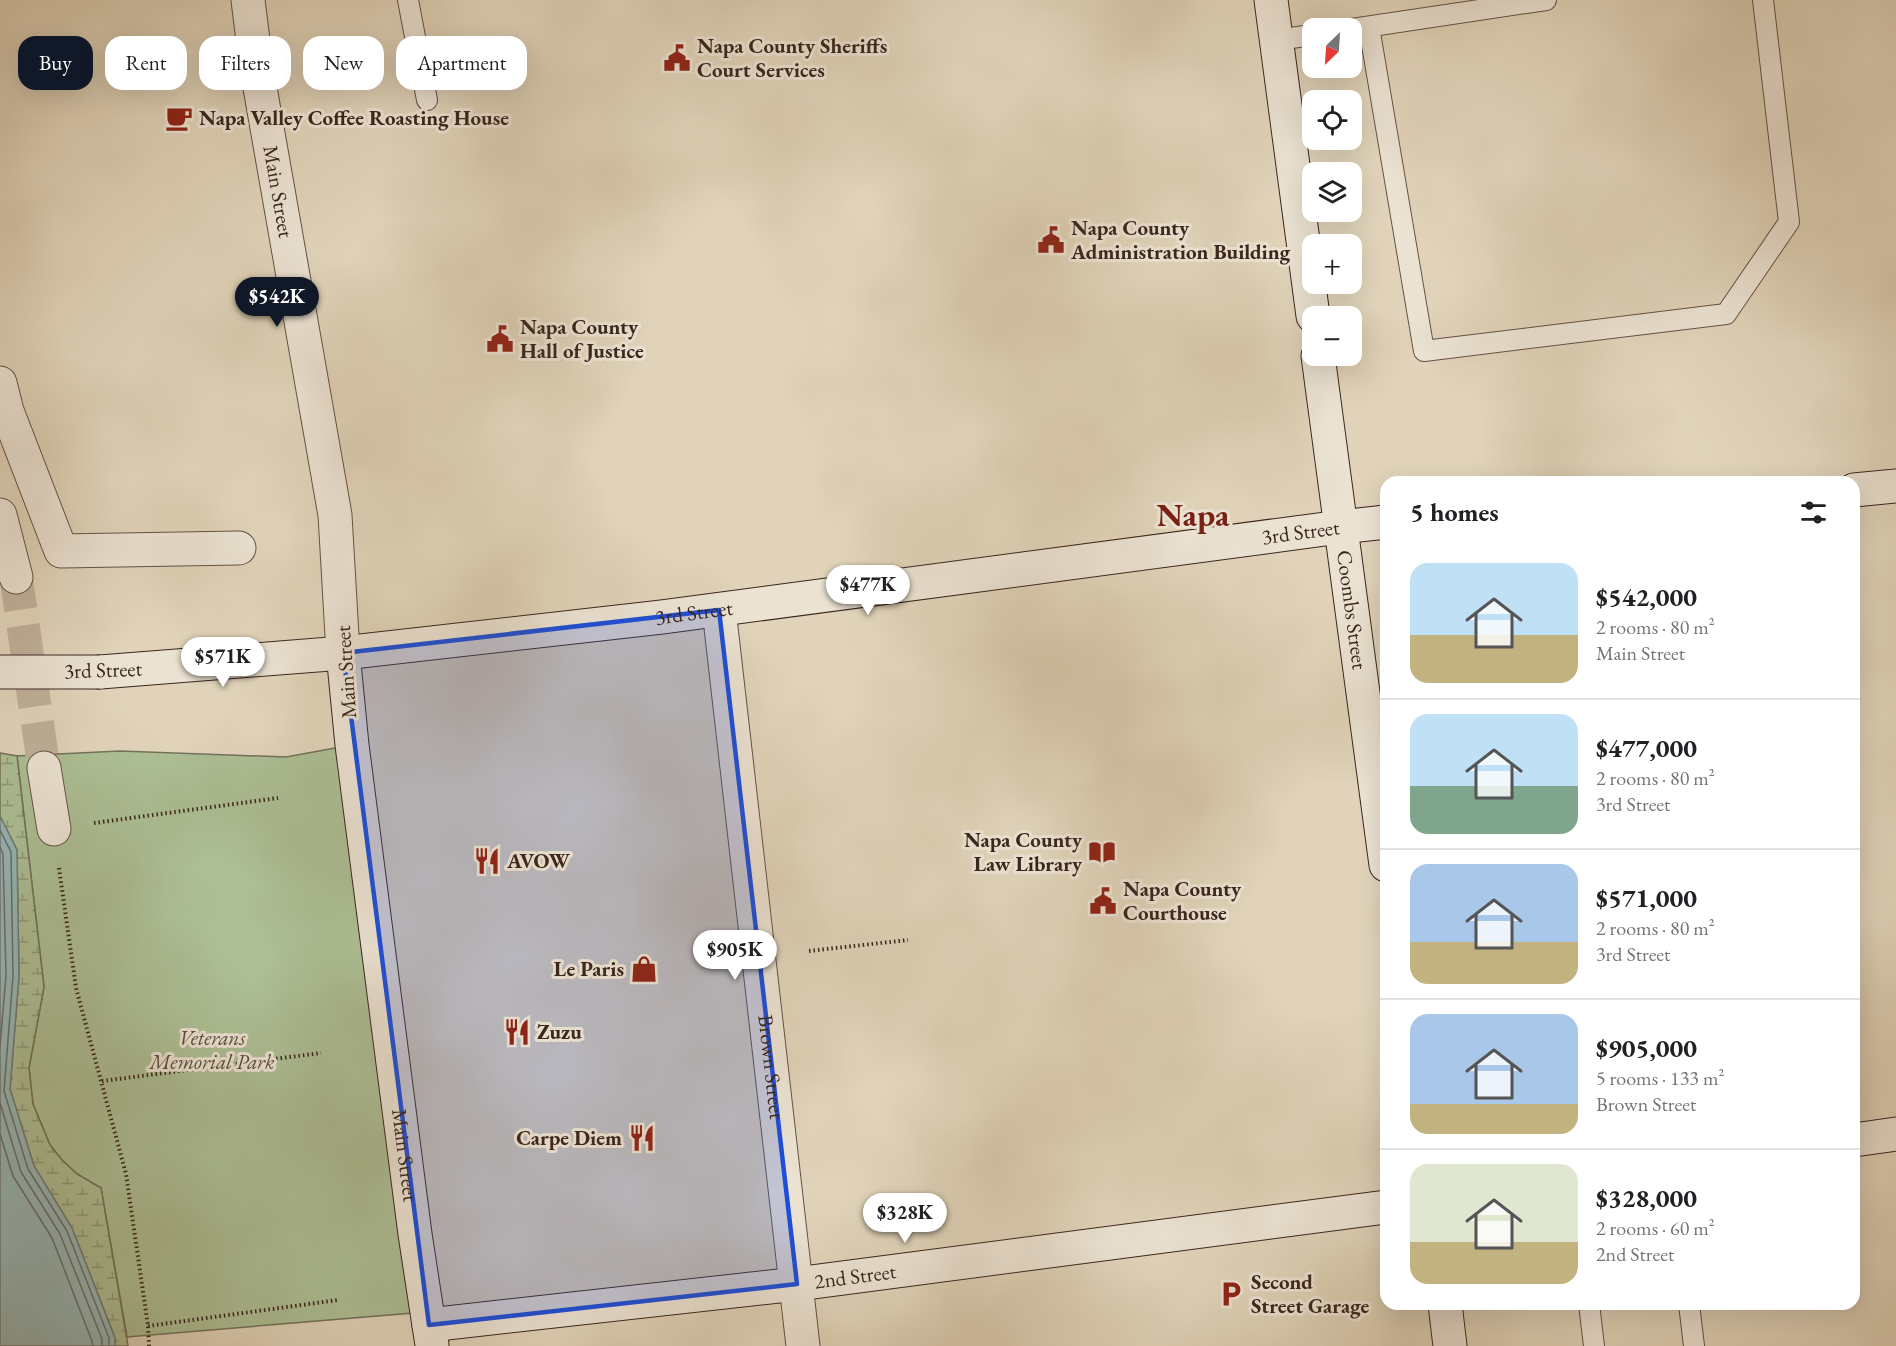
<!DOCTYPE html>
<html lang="en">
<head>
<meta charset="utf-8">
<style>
  body { margin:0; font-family:"EB Garamond",serif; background:#f6f6f6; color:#202124; height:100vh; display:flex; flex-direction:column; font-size:22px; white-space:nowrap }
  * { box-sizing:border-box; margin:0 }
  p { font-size:20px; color:#757577 }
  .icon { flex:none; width:33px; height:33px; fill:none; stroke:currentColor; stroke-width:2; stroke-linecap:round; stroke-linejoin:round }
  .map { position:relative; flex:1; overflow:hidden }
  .side { position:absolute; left:1380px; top:476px; width:480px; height:834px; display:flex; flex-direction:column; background:#fff; border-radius:18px; box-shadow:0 6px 24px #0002 }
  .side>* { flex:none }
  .top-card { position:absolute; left:18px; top:36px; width:570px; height:54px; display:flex; gap:12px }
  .needle { width:39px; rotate:205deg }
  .fabs { position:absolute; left:1302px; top:18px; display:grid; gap:12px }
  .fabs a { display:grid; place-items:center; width:60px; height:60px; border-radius:12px; background:#fff; box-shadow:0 6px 24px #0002; font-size:30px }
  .price { position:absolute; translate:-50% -51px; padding:0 14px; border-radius:21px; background:#fff; color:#222; font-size:20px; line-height:39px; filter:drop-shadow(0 2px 3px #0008) }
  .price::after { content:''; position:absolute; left:50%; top:36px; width:18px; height:14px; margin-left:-9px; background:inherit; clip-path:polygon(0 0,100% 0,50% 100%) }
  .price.selected { background:#111827; color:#fff }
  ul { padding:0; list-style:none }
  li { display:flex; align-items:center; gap:18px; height:150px; padding:0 30px }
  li+li { border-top:2px solid #e0e0e0 }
  li span { display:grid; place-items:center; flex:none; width:168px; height:120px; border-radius:18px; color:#555 }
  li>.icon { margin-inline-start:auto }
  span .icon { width:72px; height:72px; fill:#fffc; stroke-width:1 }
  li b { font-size:26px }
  h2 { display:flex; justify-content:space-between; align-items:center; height:72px; padding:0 30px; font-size:26px }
  .pill { padding:0 21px; border-radius:18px; background:#fff; box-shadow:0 6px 24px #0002; font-size:21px; line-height:54px }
  .pill.selected { background:#111827; color:#fff }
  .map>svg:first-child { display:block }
  .green { fill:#acbe94; stroke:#737259; stroke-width:1.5 }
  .wetland { fill:url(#wetland-marsh); stroke:#737259; stroke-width:1.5 }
  .water { fill:#96b6b7; stroke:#717c7a; stroke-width:1.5 }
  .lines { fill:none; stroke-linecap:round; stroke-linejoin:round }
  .shore { stroke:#686e6a; stroke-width:1.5 }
  .street-tunnel { stroke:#bfb09a; stroke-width:33; stroke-dasharray:33 16; stroke-linecap:butt }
  .lane-casing { stroke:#645145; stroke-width:22 }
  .street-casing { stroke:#645145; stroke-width:35 }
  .secondary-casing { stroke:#3a261e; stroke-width:35 }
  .path { stroke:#3a261e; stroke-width:4; stroke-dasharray:1.5 3; stroke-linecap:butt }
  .lane { stroke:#ebe2d2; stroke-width:20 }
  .street { stroke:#ebe2d2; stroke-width:33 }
  .secondary { stroke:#ebe2d2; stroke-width:33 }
  .secondary-bridge-casing { stroke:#3a261e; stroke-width:35; stroke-linecap:butt }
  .secondary-bridge { stroke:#ebe2d2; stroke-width:33 }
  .marked { fill:#1d4ed8; fill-opacity:0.2; stroke:#1d4ed8; stroke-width:4.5; stroke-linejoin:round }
  .labels { text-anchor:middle; stroke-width:6; stroke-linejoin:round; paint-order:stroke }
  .poi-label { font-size:21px; font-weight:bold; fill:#3a261e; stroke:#ebe2d2; text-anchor:start }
  .street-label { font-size:21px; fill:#3a261e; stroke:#ebe2d2 }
  .park-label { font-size:21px; font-style:italic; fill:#564c3c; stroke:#ebe2d2 }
  .town-label { font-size:33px; font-weight:bold; fill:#7a1f14; stroke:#ebe2d2 }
</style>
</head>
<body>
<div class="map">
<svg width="1896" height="1346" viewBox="0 0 1896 1346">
  <defs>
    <pattern id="wetland-marsh" width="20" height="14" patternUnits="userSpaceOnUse" patternTransform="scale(1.5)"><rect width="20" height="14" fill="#acbe94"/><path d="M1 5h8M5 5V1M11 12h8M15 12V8" fill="none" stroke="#8d9a78"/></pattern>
  </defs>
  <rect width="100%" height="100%" fill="#e0d3b9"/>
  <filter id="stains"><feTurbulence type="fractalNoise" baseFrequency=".00333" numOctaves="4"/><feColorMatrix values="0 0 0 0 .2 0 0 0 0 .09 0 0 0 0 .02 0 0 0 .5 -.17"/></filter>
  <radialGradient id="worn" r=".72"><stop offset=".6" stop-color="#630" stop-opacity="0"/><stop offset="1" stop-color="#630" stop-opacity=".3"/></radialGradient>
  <!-- green -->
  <path class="green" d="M352,745L425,1312L127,1337L101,1188L77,1174L62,1160L50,1145L33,1104L29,1068L44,987L17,756L120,751L286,757Z"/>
  <!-- wetland -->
  <path class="wetland" d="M0,753L17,756L44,987L29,1068L33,1104L50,1145L62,1160L77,1174L101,1188L128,1346H115V1338L72,1228L34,1166L10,1089L19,976L17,850L0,816Z"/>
  <!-- water -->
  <path class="water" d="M0,816L17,850L19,976L10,1089L34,1166L72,1228L115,1338V1346H0Z"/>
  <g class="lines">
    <!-- shore -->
    <g class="shore">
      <path d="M0,830L11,852L13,976L4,1091L28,1169L67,1231L109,1338V1346"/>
      <path d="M0,847L3,854L6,976L0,1046"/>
      <path d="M0,1103L21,1172L60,1234L102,1339V1346"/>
      <path d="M0,1134L13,1176L52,1238L92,1341L93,1346"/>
    </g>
    <!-- street-tunnel -->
    <path class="street-tunnel" d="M16,577L44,768"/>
    <defs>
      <g id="lane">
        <path d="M408,0L427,100"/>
        <path d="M1369,27L1424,351L1726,314L1789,222L1763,0"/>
        <path d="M1352,29L1546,0"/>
        <path d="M1277,40L1312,35"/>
        <path d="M1589,1304L1594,1346"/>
        <path d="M1689,1304L1694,1346"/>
      </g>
      <g id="street">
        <path id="s1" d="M248,0L256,65L335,515L343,653"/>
        <path d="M0,383L7,411L61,551L239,548"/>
        <path d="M0,515L16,577"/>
        <path id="s2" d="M719,610L803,1346"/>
        <path d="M44,768L54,829"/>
      </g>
      <g id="secondary">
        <path d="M1271,0L1313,316"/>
        <path id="s3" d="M1318,356L1386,865"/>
        <path d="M1854,490L1896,486"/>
        <path id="s4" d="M343,653L352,745L415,1234L432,1345"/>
        <path id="s5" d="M100,672L343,653L662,617L1340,527L1386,522"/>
        <path d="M1854,1140L1896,1134"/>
        <path d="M1445,1304L1450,1346"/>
        <path id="s6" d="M429,1325L797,1284L1386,1207"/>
      </g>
    </defs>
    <!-- lane casing -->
    <use href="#lane" class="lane-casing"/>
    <!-- street casing -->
    <use href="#street" class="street-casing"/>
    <!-- secondary casing -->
    <use href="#secondary" class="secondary-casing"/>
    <!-- path -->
    <g class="path">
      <path d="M94,823L278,798"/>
      <path d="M59,868L76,988L126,1174L148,1326L149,1346"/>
      <path d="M809,951L908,940"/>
      <path d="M102,1081L321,1053"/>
      <path d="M148,1326L338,1300"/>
    </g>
    <!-- lane -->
    <use href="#lane" class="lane"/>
    <!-- street -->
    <use href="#street" class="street"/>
    <!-- secondary -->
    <use href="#secondary" class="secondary"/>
    <defs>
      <path id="secondary-bridge" d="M0,672H100"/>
    </defs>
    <!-- secondary-bridge casing -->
    <use href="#secondary-bridge" class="secondary-bridge-casing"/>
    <!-- secondary-bridge -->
    <use href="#secondary-bridge" class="secondary-bridge"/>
  </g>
  <!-- marked area -->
  <path class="marked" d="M719,610L797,1284L429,1325L343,653Z"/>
  <!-- icons -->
  <defs>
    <symbol id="civic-bare" viewBox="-9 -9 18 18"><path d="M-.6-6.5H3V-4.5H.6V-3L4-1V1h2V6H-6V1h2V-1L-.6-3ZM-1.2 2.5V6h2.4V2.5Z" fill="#8f2418" stroke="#ebe2d2" stroke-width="2.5" paint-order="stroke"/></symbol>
    <symbol id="cafe-bare" viewBox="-9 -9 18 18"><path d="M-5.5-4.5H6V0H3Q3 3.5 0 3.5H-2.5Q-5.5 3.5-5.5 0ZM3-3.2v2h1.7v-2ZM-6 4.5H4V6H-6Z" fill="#8f2418" stroke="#ebe2d2" stroke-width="2.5" paint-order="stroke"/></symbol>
    <symbol id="library-bare" viewBox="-9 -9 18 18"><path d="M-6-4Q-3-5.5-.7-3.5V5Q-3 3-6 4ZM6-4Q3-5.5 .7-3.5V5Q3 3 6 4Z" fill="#8f2418" stroke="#ebe2d2" stroke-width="2.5" paint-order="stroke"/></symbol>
    <symbol id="restaurant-bare" viewBox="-9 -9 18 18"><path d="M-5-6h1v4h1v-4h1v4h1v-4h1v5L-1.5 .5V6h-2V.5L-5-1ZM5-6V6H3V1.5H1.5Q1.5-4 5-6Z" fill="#8f2418" stroke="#ebe2d2" stroke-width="2.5" paint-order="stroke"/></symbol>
    <symbol id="shop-bare" viewBox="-9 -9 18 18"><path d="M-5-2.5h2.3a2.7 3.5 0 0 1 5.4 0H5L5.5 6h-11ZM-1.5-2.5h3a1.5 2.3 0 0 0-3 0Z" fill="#8f2418" stroke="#ebe2d2" stroke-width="2.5" paint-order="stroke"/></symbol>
    <symbol id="parking-bare" viewBox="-9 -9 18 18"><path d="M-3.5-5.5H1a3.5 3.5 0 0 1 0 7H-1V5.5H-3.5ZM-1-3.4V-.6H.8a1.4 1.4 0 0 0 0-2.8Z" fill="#8f2418" stroke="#ebe2d2" stroke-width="2.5" paint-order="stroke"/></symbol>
  </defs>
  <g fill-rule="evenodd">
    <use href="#civic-bare" x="658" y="39" width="38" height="38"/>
    <use href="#cafe-bare" x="160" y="99" width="38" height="38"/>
    <use href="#civic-bare" x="1032" y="221" width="38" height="38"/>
    <use href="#civic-bare" x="481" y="320" width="38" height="38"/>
    <use href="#library-bare" x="1083" y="833" width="38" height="38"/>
    <use href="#restaurant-bare" x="468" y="842" width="38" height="38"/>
    <use href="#civic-bare" x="1084" y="882" width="38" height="38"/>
    <use href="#shop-bare" x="625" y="950" width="38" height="38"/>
    <use href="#restaurant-bare" x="498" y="1013" width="38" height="38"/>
    <use href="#restaurant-bare" x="623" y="1119" width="38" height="38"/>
    <use href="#parking-bare" x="1212" y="1275" width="38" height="38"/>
  </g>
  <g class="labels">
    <!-- poi labels -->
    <g class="poi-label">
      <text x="697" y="53">Napa County Sheriffs<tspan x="697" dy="24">Court Services</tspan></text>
      <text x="199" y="125">Napa Valley Coffee Roasting House</text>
      <text x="1071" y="235">Napa County<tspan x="1071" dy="24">Administration Building</tspan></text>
      <text x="520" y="334">Napa County<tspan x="520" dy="24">Hall of Justice</tspan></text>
      <text x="1082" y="847" text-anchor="end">Napa County<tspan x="1082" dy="24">Law Library</tspan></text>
      <text x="507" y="868">AVOW</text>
      <text x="1123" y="896">Napa County<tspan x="1123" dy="24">Courthouse</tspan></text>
      <text x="624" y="976" text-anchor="end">Le Paris</text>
      <text x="537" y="1039">Zuzu</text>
      <text x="622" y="1145" text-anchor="end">Carpe Diem</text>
      <text x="1251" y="1289">Second<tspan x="1251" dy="24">Street Garage</tspan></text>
    </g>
    <!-- street labels -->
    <g class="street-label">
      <text dy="7" stroke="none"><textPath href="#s1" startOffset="194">Main Street</textPath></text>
      <text dy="7" stroke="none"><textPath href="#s5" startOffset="1209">3rd Street</textPath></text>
      <text dy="7" stroke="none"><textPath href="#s3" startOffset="256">Coombs Street</textPath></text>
      <text dy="7" stroke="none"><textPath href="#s5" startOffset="597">3rd Street</textPath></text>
      <text transform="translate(103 670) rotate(-2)" y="7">3rd Street</text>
      <text transform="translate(346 672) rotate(-94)" y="7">Main Street</text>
      <text dy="7" stroke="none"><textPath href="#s2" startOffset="460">Brown Street</textPath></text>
      <text dy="7" stroke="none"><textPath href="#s4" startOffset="506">Main Street</textPath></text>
      <text dy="7" stroke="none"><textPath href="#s6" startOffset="429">2nd Street</textPath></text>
    </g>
    <!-- park labels -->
    <g class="park-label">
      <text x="212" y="1045">Veterans<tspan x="212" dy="24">Memorial Park</tspan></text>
    </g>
    <!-- town labels -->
    <g class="town-label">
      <text x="1193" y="526">Napa</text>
    </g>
  </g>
  <rect width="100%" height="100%" filter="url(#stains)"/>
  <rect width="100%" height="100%" fill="url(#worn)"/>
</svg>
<div class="fabs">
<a><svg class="needle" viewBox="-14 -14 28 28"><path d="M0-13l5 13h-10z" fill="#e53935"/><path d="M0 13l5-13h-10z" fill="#757577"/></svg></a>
<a><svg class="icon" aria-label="locate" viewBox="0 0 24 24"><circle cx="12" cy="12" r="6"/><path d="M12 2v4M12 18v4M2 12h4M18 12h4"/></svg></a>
<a><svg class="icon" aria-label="layers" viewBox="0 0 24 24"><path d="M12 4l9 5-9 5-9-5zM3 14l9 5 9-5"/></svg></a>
<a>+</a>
<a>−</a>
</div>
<b class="price selected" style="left:277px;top:328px">$542K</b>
<b class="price" style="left:868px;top:616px">$477K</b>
<b class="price" style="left:223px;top:688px">$571K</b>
<b class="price" style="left:735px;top:981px">$905K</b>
<b class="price" style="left:905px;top:1244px">$328K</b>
<div class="top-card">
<a class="pill selected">Buy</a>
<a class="pill">Rent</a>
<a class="pill">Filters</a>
<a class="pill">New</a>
<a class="pill">Apartment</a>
</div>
<section class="side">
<h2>5 homes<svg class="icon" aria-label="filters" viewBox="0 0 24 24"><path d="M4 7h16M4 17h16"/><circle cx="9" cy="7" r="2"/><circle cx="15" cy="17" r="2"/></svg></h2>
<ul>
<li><span style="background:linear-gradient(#bfe0f5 60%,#c2b280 0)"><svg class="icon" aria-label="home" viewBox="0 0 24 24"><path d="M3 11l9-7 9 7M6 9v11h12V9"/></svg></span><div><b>$542,000</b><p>2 rooms · 80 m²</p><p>Main Street</p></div></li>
<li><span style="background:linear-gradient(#bfe0f5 60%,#7fa58c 0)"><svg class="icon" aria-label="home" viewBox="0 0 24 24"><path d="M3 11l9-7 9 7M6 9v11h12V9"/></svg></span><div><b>$477,000</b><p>2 rooms · 80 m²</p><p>3rd Street</p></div></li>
<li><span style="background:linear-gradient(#a9c7e8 65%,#c2b280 0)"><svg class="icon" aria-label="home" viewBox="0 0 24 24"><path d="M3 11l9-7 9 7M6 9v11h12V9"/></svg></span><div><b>$571,000</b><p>2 rooms · 80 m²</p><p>3rd Street</p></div></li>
<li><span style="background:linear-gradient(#a9c7e8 75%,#c2b280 0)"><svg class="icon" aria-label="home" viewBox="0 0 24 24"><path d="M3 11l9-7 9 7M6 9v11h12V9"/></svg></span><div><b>$905,000</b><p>5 rooms · 133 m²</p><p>Brown Street</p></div></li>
<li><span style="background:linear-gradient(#dfe7d0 65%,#c2b280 0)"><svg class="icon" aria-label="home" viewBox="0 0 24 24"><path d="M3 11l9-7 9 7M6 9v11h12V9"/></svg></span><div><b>$328,000</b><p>2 rooms · 60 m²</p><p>2nd Street</p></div></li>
</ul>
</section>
</div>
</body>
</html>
